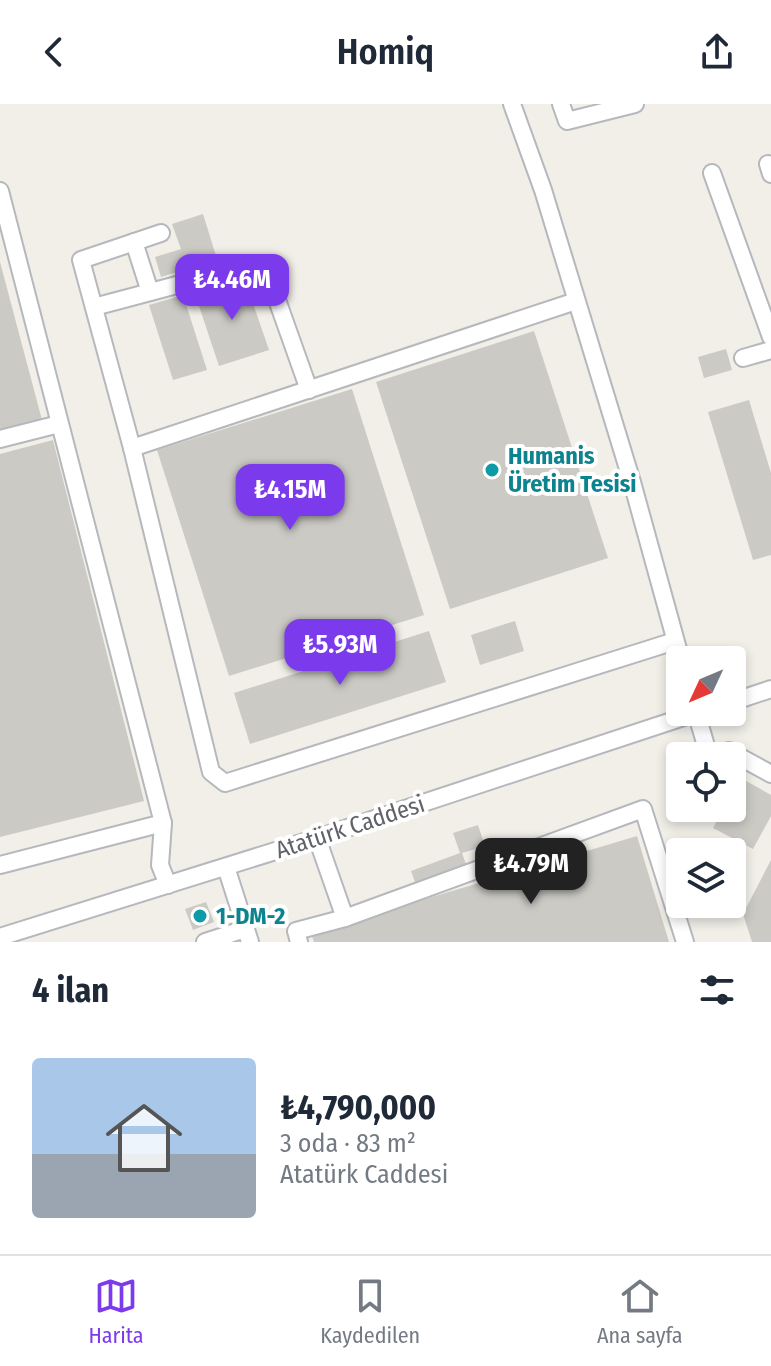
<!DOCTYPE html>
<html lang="tr">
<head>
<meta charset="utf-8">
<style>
  body { margin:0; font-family:"Fira Sans Condensed",sans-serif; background:#f2f2f3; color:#1f2937; height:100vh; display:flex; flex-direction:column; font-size:30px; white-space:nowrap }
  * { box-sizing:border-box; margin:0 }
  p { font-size:26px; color:#747a83 }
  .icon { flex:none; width:44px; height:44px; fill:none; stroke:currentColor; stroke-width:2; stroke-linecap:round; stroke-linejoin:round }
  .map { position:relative; height:838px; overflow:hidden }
  .drawer { display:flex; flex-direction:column; background:#fff; flex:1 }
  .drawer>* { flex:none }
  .needle { width:52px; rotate:226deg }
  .buttons { position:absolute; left:666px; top:542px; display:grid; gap:16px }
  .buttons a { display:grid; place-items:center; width:80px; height:80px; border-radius:8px; background:#fff; box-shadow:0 4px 12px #0003; font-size:40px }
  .price { position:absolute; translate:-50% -68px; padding:0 18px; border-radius:16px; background:#7c3aed; color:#fff; font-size:26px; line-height:52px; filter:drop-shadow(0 2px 4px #0008) }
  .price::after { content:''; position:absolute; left:50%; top:48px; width:24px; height:18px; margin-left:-12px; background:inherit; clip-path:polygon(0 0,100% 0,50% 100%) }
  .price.current { background:#222; color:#fff }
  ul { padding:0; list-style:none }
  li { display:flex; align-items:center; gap:24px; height:200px; padding:0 32px }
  li span { display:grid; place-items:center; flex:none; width:224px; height:160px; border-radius:8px; color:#555 }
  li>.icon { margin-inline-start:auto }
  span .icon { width:96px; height:96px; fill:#fffc; stroke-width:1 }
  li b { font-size:34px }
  h2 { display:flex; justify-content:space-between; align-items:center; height:96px; padding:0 32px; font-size:34px }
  header { display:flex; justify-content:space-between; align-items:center; height:104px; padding:0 32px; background:#fff; font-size:36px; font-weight:600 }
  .tab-bar { display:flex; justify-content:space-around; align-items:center; height:112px; border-top:2px solid #e0e1e3; background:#fff; font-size:22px; color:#747a83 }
  .tab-bar a { display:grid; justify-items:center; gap:4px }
  .tab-bar .current { color:#7c3aed }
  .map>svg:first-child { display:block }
  .building { fill:#cccac5 }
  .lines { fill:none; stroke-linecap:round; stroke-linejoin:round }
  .minor-casing { stroke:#b5b8bc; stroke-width:20 }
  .minor { stroke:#fff; stroke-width:16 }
  .culture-dot { fill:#0f9aa8; stroke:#fff; stroke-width:3 }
  .labels { text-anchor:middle; stroke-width:8; stroke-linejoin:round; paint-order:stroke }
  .culture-label { font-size:24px; font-weight:bold; fill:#0d838f; stroke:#fff; text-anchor:start }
  .street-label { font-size:24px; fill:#5f6368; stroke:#fff }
</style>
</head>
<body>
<header><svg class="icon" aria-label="back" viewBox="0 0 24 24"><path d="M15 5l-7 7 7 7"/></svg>Homiq<svg class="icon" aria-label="share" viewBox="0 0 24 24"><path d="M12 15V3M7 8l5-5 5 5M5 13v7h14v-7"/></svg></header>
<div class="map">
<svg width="771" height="838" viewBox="0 0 771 838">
  <rect width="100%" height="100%" fill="#f1efe8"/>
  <!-- building -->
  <g class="building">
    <path d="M203,110L217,155L161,173L155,153L181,145L172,120Z"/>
    <path d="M0,158L42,316L0,327Z"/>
    <path d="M244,173L269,246L219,262L195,190Z"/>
    <path d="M183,191L207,266L173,276L149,201Z"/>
    <path d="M534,227L608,454L450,505L376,278Z"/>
    <path d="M726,245L732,266L704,274L698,253Z"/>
    <path d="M352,285L424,511L229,572L157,346Z"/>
    <path d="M749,296L771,369V451L753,456L708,308Z"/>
    <path d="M53,336L144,697L0,733V350Z"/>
    <path d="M515,517L524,547L480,561L471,531Z"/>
    <path d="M429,527L446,578L250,640L234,589Z"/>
    <path d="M741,674L771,691V712L753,745L713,724L724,704H732V690Z"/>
    <path d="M478,721L485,742L462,749L467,763L416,781L411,767L460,749L453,729Z"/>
    <path d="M637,732L669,838H314L311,829Z"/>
    <path d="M771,756V838H752L743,810Z"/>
    <path d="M206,798L214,818L193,826L185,805Z"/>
  </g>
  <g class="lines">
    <defs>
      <g id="minor">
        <path d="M512,0L543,86L632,378L681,556"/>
        <path d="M561,0L567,17L635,0"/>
        <path d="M768,60L771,70"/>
        <path d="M712,69L771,233"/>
        <path d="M0,87L163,719L0,761"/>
        <path d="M161,129L81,156L132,344L211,668L225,679L675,537"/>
        <path d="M134,138L150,188"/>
        <path d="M94,203L252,161L262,163L270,176L309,286"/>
        <path d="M743,254L771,246"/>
        <path d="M0,335L59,320"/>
        <path d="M132,344L576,197"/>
        <path d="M732,598L771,585"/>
        <path d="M696,608L709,652"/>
        <path d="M720,652L729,647L771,670"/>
        <path d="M163,719L160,761L168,781"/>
        <path d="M317,734L345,814"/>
        <path d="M226,763L250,838"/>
        <path d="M0,833L317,734L699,608"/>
        <path d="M205,838L245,825"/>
        <path d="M299,838L296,827L345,814L643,705L685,838"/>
      </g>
    </defs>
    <!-- minor casing -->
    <use href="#minor" class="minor-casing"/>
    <!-- minor -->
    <use href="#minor" class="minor"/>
  </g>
  <!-- markers -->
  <g class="culture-dot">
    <circle cx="492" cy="366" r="8"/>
    <circle cx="200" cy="812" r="8"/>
  </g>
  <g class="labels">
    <!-- culture labels -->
    <g class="culture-label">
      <text x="508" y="360">Humanis<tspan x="508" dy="28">Üretim Tesisi</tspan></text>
      <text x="216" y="820">1-DM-2</text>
    </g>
    <!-- street labels -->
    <g class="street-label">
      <text transform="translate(350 723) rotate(-18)" y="8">Atatürk Caddesi</text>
    </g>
  </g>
</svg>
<div class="buttons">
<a><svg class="needle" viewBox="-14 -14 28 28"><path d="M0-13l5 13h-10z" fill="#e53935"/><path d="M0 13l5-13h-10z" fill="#747a83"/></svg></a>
<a><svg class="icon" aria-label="locate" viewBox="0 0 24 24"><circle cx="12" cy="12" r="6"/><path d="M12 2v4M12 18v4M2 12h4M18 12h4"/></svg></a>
<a><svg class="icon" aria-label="layers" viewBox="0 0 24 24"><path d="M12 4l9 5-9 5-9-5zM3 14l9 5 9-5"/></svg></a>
</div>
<b class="price" style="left:232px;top:218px">₺4.46M</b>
<b class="price" style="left:290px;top:428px">₺4.15M</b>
<b class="price" style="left:340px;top:583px">₺5.93M</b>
<b class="price current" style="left:531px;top:802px">₺4.79M</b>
</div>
<section class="drawer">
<h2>4 ilan<svg class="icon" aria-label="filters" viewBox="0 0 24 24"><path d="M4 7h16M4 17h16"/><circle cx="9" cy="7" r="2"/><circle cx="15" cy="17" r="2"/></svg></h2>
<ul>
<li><span style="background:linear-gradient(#a9c7e8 60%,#9aa5b1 0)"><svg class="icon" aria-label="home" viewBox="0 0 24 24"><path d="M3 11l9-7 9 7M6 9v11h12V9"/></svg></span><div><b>₺4,790,000</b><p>3 oda · 83 m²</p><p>Atatürk Caddesi</p></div></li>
</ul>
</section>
<nav class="tab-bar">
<a class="current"><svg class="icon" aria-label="map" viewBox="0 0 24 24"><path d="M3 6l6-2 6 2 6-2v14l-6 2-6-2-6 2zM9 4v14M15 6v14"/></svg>Harita</a>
<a><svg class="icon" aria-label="saved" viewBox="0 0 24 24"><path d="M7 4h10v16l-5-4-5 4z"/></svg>Kaydedilen</a>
<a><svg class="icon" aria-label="home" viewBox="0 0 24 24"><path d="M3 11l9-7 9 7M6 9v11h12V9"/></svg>Ana sayfa</a>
</nav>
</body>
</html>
